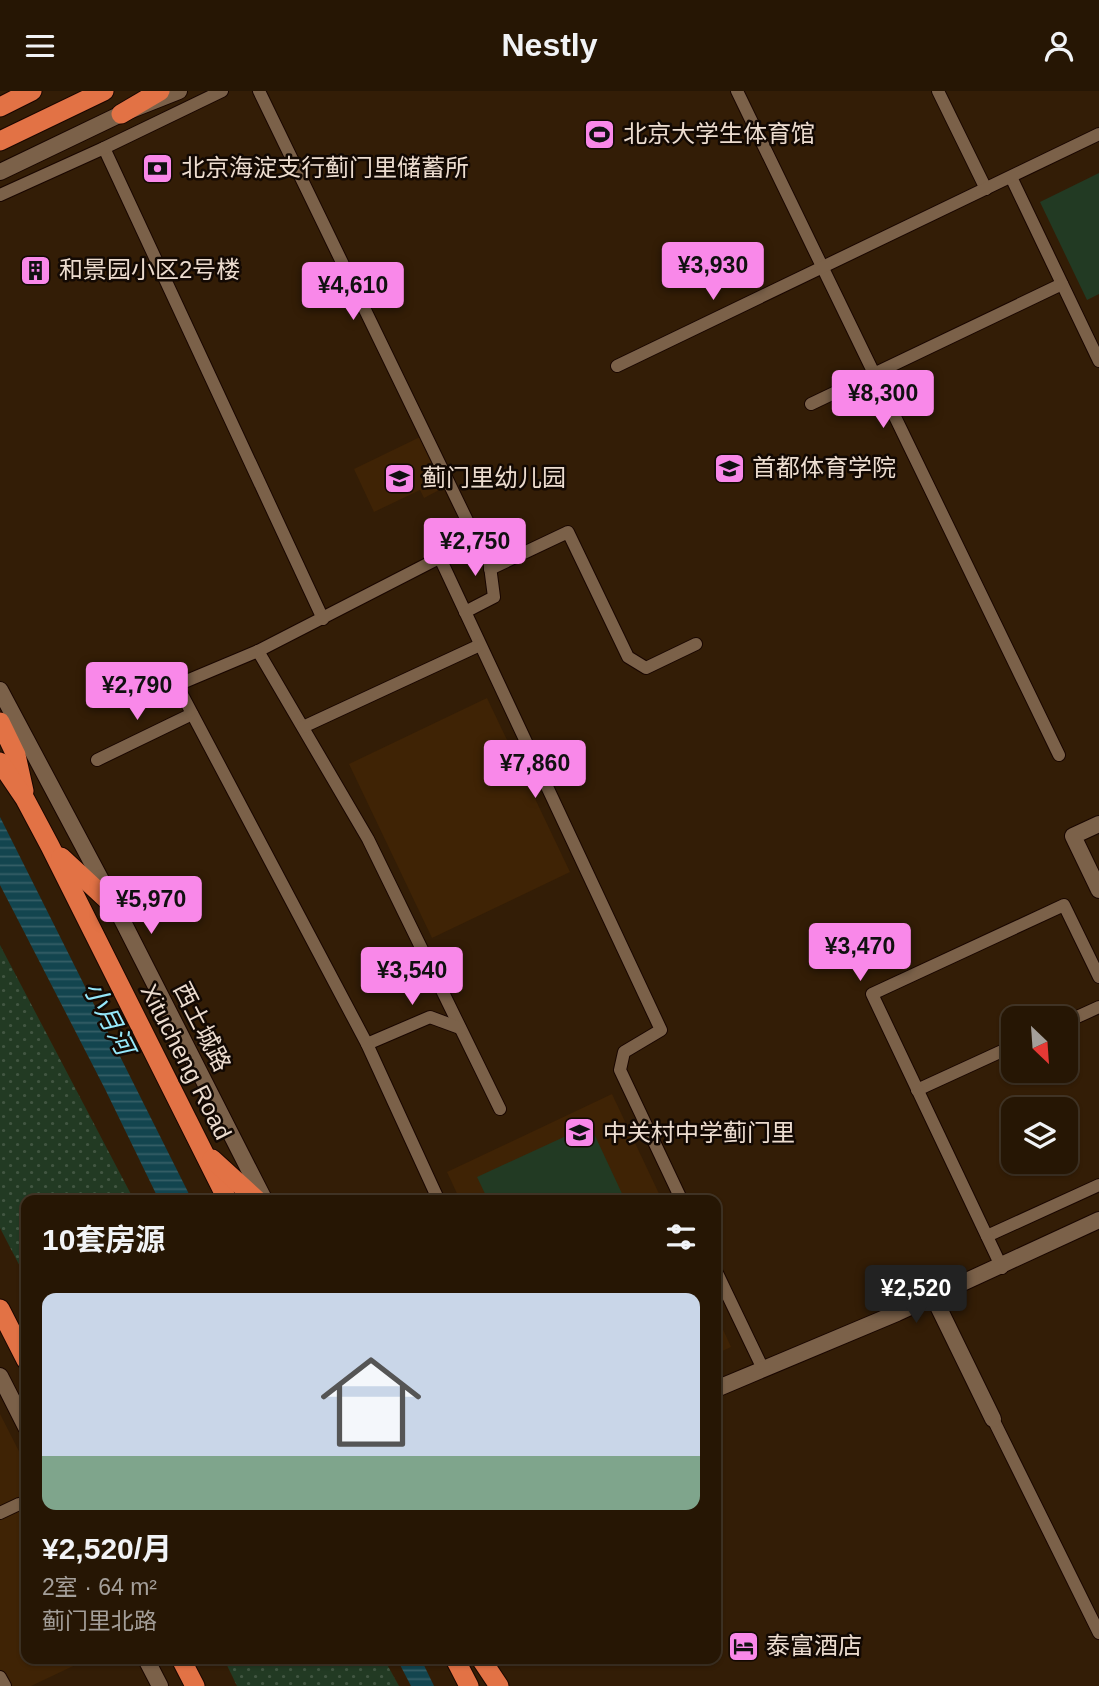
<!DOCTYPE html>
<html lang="zh">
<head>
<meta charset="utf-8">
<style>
  body { margin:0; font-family:Helvetica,"Noto Sans SC",sans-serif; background:#322313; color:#f1f3f6; height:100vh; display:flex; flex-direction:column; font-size:26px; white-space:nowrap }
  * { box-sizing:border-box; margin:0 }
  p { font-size:23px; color:#a49f9a }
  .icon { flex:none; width:38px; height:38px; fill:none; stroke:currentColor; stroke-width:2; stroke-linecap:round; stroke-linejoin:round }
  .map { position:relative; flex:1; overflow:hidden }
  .sheet { position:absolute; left:21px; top:1104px; width:700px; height:469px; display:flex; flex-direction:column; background:#261604; border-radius:14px; box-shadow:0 2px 5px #0004,0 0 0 2px #423526 }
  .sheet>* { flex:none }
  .needle { width:46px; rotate:155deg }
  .buttons { position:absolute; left:1001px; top:915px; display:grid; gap:14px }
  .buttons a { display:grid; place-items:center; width:77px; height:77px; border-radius:14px; background:#261604; box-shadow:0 2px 5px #0004,0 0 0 2px #423526; font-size:35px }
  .price { position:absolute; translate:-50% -60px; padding:0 16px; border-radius:7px; background:#f988e9; color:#111; font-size:23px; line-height:46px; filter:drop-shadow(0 2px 4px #0008) }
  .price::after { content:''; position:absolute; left:50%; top:42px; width:21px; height:16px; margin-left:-10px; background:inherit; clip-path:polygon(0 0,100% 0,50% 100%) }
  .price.on { background:#222; color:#fff }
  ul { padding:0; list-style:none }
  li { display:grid; align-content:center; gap:14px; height:371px; padding:0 21px }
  li span { display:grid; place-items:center; height:217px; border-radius:14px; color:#555 }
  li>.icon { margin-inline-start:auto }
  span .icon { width:126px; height:126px; fill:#fffc; stroke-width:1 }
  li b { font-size:30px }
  h2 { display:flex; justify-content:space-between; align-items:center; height:84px; padding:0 21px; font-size:30px }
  header { display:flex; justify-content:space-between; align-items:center; height:91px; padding:0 21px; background:#261604; font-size:32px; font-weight:700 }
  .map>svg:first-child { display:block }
  .built { fill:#3f2305 }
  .park { fill:url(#park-dots) }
  .pitch { fill:#223a23 }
  .water { fill:url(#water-rules) }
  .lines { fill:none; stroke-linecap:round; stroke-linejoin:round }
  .minor-casing { stroke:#190600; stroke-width:14 }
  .tertiary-casing { stroke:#190600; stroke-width:18 }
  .trunk-casing { stroke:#190600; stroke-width:21 }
  .minor { stroke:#7b6149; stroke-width:12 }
  .tertiary { stroke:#7b6149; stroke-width:16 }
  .trunk { stroke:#e27245; stroke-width:19 }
  .labels { text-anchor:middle; stroke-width:5; stroke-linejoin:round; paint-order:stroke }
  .poi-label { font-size:24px; fill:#ecdccf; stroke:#130903; text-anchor:start }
  .street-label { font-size:24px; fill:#ecdccf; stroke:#130903 }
  .water-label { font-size:26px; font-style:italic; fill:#95e7fa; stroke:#130903 }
</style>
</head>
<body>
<header><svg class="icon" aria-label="menu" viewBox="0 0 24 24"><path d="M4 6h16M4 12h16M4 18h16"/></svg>Nestly<svg class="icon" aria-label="person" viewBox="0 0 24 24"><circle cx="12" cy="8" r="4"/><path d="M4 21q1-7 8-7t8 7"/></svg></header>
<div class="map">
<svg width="1099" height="1595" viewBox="0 0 1099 1595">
  <defs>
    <pattern id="park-dots" width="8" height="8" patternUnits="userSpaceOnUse" patternTransform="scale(1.75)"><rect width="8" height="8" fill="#223a23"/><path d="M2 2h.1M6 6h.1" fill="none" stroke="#425642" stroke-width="1.8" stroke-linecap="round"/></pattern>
    <pattern id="water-rules" width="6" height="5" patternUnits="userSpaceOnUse" patternTransform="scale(1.75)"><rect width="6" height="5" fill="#13454f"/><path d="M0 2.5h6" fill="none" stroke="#365f67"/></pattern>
  </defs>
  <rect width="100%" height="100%" fill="#331d06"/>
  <!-- built -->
  <g class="built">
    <path d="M420,346L443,397L424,407L420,399L374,421L354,378Z"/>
    <path d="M487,607L570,781L432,847L349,673Z"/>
    <path d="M612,1003L662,1109H460L447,1081Z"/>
    <path d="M716,1223L731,1256L716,1263Z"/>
    <path d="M0,1323L26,1374V1568H88L31,1595H0Z"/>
  </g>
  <!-- park -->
  <g class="park">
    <path d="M0,854L134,1109L26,1110V1187L0,1137Z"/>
    <path d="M224,1568H384L399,1595H237Z"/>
  </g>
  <!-- pitch -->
  <g class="pitch">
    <path d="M1099,82V203L1087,209L1040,111Z"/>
    <path d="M590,1034L625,1109H488L477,1086Z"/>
  </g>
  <!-- water -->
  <g class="water">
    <path d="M0,726L192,1109H159L105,998L0,794Z"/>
    <path d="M397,1568H421L434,1595H411Z"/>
  </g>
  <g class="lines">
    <defs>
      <g id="minor">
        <path d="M259,0L476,448L488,460L494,506L465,521"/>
        <path d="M737,0L1059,664"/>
        <path d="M938,0L986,98"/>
        <path d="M104,57L323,528"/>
        <path d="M1011,86L1099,270"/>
        <path d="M0,104L104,57L222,0"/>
        <path d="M617,275L1099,43"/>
        <path d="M811,313L1062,193"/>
        <path d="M439,465L661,939L624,961L620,979L682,1110"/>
        <path d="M490,478L568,441L628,566L646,577L696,553"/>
        <path d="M258,560L368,748L500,1018"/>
        <path d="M303,636L480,554"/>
        <path d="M97,669L192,623"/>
        <path d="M1066,931L1099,916"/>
        <path d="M367,953L430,926L460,937"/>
        <path d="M917,999L1013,955"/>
        <path d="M439,1110L367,953L177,594L258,560L476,448"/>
        <path d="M987,1145L1099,1094"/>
        <path d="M1002,1177L872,903L1064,814L1099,886"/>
        <path d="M716,1180L763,1278"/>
        <path d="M993,1328L1099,1542"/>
        <path d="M0,1422L19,1413"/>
        <path d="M0,1586L5,1595"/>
      </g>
      <g id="tertiary">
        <path d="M0,81L121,23L179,0"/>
        <path d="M0,599L116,817L265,1110"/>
        <path d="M1099,733L1073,745L1099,799"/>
        <path d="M933,1205L993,1328"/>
        <path d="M0,1285L26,1336"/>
        <path d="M716,1298L897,1222L1099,1129"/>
        <path d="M146,1568L160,1595"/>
      </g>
      <g id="trunk">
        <path d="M0,16L32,0"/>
        <path d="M121,23L160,0"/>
        <path d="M0,50L104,0"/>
        <path d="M0,631L16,664L24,700"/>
        <path d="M0,671L25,708L50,755L228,1110"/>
        <path d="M61,766L116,817"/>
        <path d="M212,1068L258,1110"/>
        <path d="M0,1218L26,1269"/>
        <path d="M181,1568L195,1595"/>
        <path d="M455,1568L469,1595"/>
        <path d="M481,1568L499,1595"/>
      </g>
    </defs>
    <!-- minor casing -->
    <use href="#minor" class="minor-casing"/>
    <!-- tertiary casing -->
    <use href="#tertiary" class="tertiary-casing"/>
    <!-- trunk casing -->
    <use href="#trunk" class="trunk-casing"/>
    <!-- minor -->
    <use href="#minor" class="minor"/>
    <!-- tertiary -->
    <use href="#tertiary" class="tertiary"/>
    <!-- trunk -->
    <use href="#trunk" class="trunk"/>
  </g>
  <!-- icons -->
  <defs>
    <symbol id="stadium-square" viewBox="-11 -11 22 22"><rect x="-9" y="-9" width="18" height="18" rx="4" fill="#f988e9" stroke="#130903"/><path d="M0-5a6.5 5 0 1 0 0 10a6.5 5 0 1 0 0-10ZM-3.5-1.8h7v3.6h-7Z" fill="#111"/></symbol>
    <symbol id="bank-square" viewBox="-11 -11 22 22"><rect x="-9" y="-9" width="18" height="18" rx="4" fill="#f988e9" stroke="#130903"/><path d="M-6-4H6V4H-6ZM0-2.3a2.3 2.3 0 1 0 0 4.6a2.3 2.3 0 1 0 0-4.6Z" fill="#111"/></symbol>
    <symbol id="building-square" viewBox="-11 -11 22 22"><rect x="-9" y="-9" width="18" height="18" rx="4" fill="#f988e9" stroke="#130903"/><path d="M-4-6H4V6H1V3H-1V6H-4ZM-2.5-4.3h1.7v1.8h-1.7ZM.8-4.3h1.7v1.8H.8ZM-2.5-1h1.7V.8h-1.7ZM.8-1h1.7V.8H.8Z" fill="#111"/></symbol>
    <symbol id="university-square" viewBox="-11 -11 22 22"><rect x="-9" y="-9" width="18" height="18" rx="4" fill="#f988e9" stroke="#130903"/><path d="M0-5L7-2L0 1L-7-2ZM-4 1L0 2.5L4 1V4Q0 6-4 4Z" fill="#111"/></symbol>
    <symbol id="school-square" viewBox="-11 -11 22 22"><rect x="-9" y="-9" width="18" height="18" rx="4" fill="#f988e9" stroke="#130903"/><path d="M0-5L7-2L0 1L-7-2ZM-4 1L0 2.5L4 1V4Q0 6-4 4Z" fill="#111"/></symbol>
    <symbol id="hotel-square" viewBox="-11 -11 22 22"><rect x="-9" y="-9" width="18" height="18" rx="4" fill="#f988e9" stroke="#130903"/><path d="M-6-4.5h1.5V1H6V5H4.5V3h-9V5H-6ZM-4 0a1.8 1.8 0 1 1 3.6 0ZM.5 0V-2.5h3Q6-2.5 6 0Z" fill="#111"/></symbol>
  </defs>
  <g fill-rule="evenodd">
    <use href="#stadium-square" x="582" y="26" width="35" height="35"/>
    <use href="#bank-square" x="140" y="60" width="35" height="35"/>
    <use href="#building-square" x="18" y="162" width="35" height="35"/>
    <use href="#university-square" x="712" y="360" width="35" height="35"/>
    <use href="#school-square" x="382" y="370" width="35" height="35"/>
    <use href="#school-square" x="562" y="1024" width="35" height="35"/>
    <use href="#hotel-square" x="726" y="1538" width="35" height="35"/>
  </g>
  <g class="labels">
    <!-- poi labels -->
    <g class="poi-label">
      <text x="623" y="51">北京大学生体育馆</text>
      <text x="181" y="85">北京海淀支行蓟门里储蓄所</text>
      <text x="59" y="187">和景园小区2号楼</text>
      <text x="752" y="385">首都体育学院</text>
      <text x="422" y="395">蓟门里幼儿园</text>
      <text x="603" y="1050">中关村中学蓟门里</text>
      <text x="766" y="1563">泰富酒店</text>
    </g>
    <!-- street labels -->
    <g class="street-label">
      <text transform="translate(202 936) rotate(63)" y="8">西土城路</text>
      <text transform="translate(186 971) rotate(63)" y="8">Xitucheng Road</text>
    </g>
    <!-- water labels -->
    <g class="water-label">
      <text transform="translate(109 927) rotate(63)" y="9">小月河</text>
    </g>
  </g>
</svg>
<div class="buttons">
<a><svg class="needle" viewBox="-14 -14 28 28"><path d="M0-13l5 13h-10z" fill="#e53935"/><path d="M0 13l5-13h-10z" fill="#a49f9a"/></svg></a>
<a><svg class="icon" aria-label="layers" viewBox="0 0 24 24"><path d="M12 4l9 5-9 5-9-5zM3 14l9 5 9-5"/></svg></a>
</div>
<b class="price" style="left:713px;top:211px">¥3,930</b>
<b class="price" style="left:353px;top:231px">¥4,610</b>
<b class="price" style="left:883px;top:339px">¥8,300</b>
<b class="price" style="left:475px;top:487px">¥2,750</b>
<b class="price" style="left:137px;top:631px">¥2,790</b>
<b class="price" style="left:535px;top:709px">¥7,860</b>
<b class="price" style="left:151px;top:845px">¥5,970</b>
<b class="price" style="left:860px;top:892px">¥3,470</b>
<b class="price" style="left:412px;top:916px">¥3,540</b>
<b class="price on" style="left:916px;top:1234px">¥2,520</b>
<section class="sheet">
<h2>10套房源<svg class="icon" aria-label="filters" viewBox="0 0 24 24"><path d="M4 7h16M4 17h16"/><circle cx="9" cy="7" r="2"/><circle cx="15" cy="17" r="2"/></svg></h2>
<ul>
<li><span style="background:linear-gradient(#c9d6e8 75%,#7fa58c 0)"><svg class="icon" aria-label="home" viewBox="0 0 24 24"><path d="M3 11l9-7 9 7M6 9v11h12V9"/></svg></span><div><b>¥2,520/月</b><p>2室 · 64 m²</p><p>蓟门里北路</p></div></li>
</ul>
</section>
</div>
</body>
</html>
